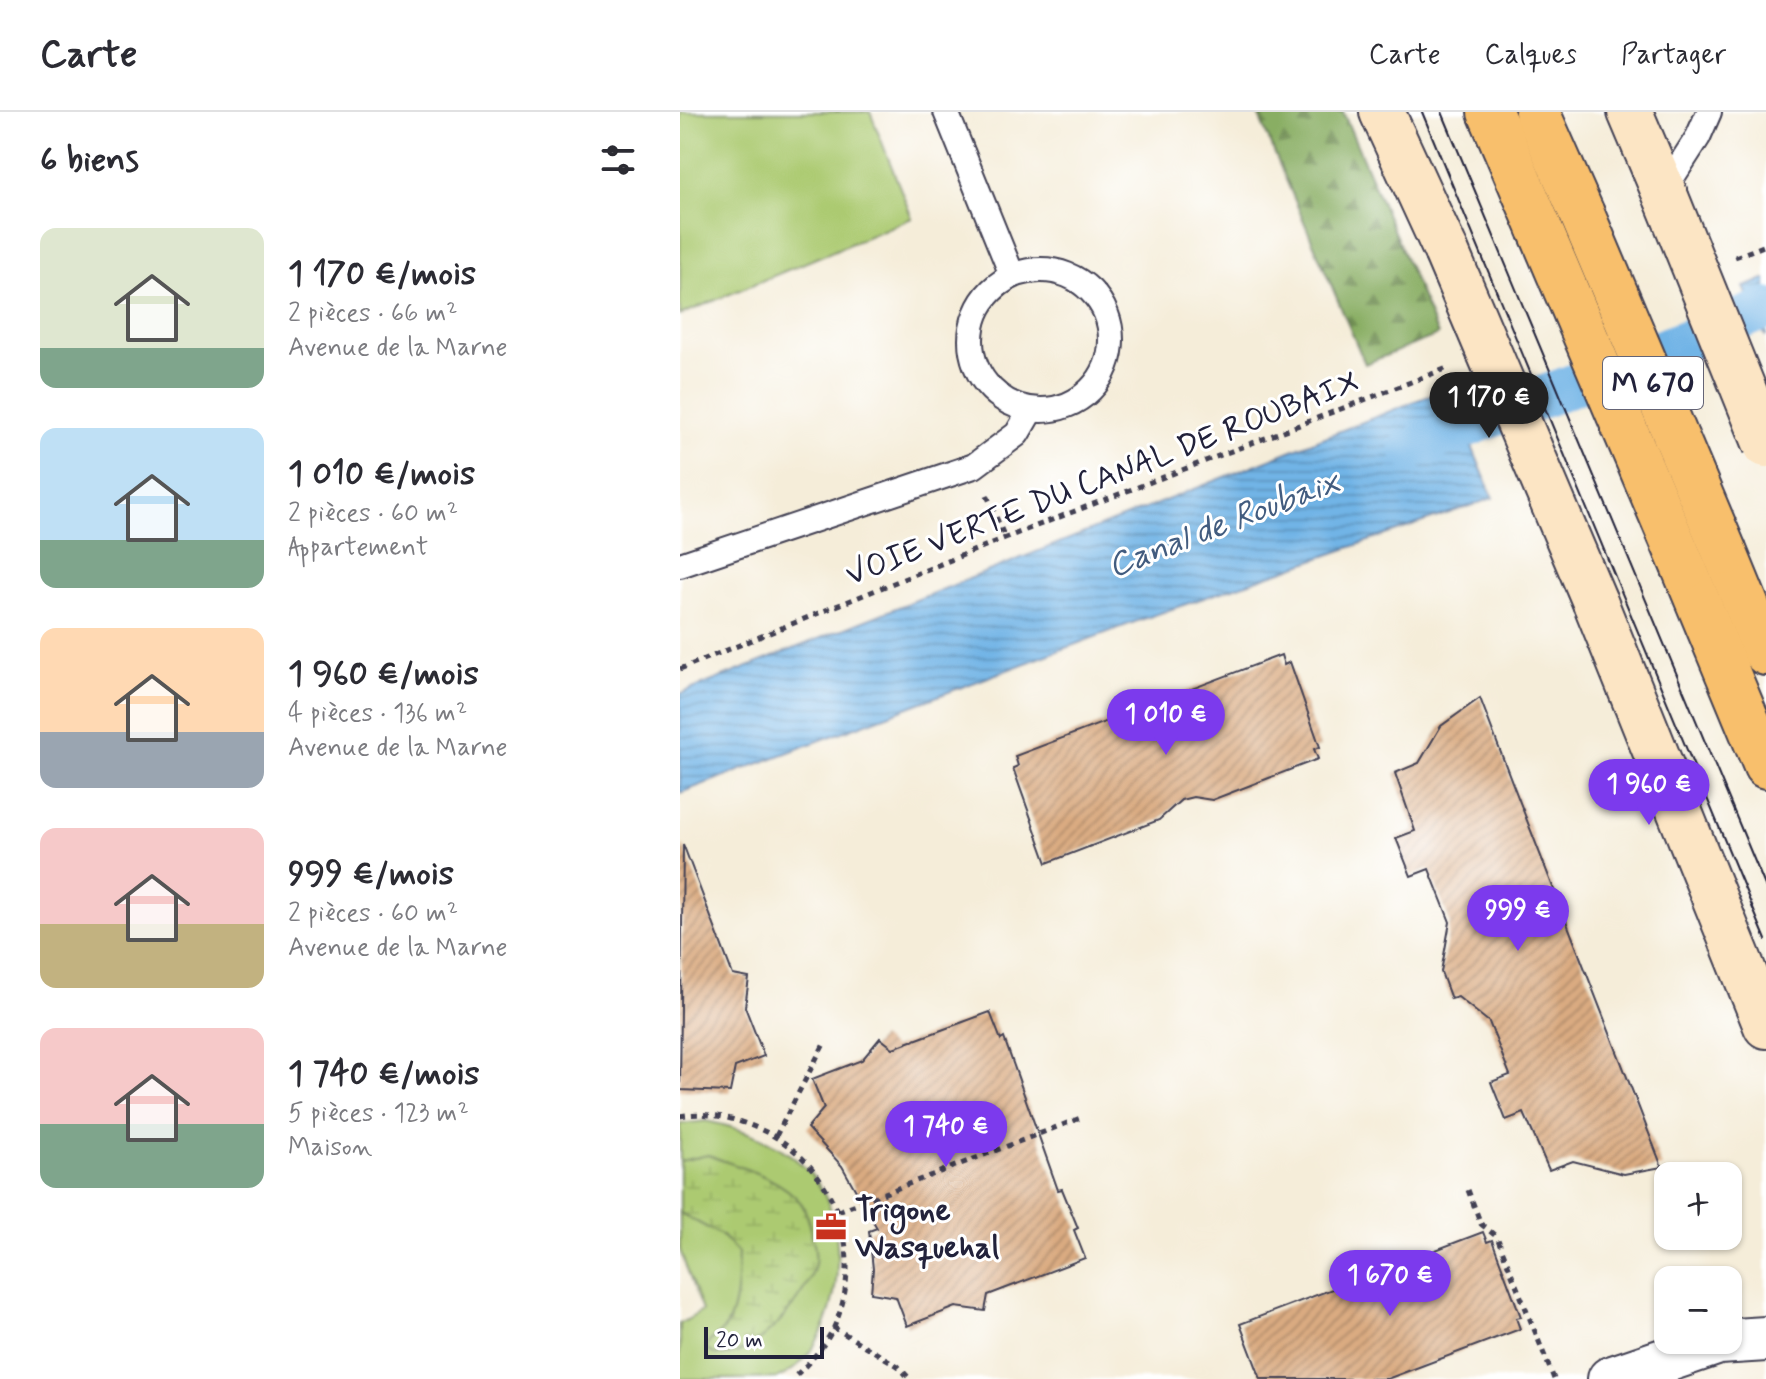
<!DOCTYPE html>
<html lang="fr">
<head>
<meta charset="utf-8">
<style>
  body { margin:0; font-family:Mynerve,sans-serif; background:#f7f7f7; color:#2b2b33; height:100vh; display:flex; flex-direction:column; font-size:30px; white-space:nowrap }
  * { box-sizing:border-box; margin:0 }
  p { font-size:26px; color:#7c7c81 }
  .icon { flex:none; width:44px; height:44px; fill:none; stroke:currentColor; stroke-width:2; stroke-linecap:round; stroke-linejoin:round }
  .map { position:relative; flex:1; overflow:hidden }
  .drawer { display:flex; flex-direction:column; background:#fff; width:680px }
  .drawer>* { flex:none }
  .fabs { position:absolute; left:974px; top:1050px; display:grid; gap:16px }
  .fabs a { display:grid; place-items:center; width:88px; height:88px; border-radius:16px; background:#fff; box-shadow:0 2px 6px #0004; font-size:40px }
  .scale { position:absolute; left:24px; bottom:20px; width:120px; box-sizing:border-box; padding-left:8px; border:4px solid #22223b; border-top:0; font-size:22px; line-height:28px; white-space:nowrap; color:#22223b; -webkit-text-stroke:6px #fff; paint-order:stroke }
  .price { position:absolute; translate:-50% -68px; padding:0 18px; border-radius:28px; background:#7c3aed; color:#fff; font-size:26px; line-height:52px; filter:drop-shadow(0 2px 4px #0008) }
  .price::after { content:''; position:absolute; left:50%; top:48px; width:24px; height:18px; margin-left:-12px; background:inherit; clip-path:polygon(0 0,100% 0,50% 100%) }
  .price.selected { background:#222; color:#fff }
  ul { padding:0; list-style:none }
  li { display:flex; align-items:center; gap:24px; height:200px; padding:0 40px }
  li span { display:grid; place-items:center; flex:none; width:224px; height:160px; border-radius:16px; color:#555 }
  li>.icon { margin-inline-start:auto }
  span .icon { width:96px; height:96px; fill:#fffc; stroke-width:1 }
  li b { font-size:34px }
  h2 { display:flex; justify-content:space-between; align-items:center; height:96px; padding:0 40px; font-size:34px }
  header { display:flex; align-items:center; gap:48px; box-sizing:border-box; height:112px; padding:0 40px; background:#fff; border-bottom:2px solid #e1e1e2 }
  header strong { font-size:38px }
  nav { display:flex; gap:44px; margin-inline-start:auto; font-size:28px }
  main { display:flex; flex:1; min-height:0 }
  .map>svg:first-child { display:block }
  .green { fill:#acca71; stroke:#677656; stroke-width:2 }
  .forest { fill:url(#forest-firs); stroke:#56684f; stroke-width:2 }
  .wetland { fill:url(#wetland-marsh); stroke:#677656; stroke-width:2 }
  .water { fill:url(#water-rules); stroke:#4a6b90; stroke-width:2 }
  .lines { fill:none; stroke-linecap:round; stroke-linejoin:round }
  .canal { stroke:#71b4e6; stroke-width:42 }
  .building { fill:url(#building-hatch) }
  .lane-casing { stroke:#424053; stroke-width:28 }
  .street-casing { stroke:#424053; stroke-width:48 }
  .secondary-casing { stroke:#424053; stroke-width:48 }
  .primary-casing { stroke:#424053; stroke-width:48 }
  .path { stroke:#424053; stroke-width:5; stroke-dasharray:6 6; stroke-linecap:butt }
  .lane { stroke:#fff; stroke-width:24 }
  .street { stroke:#fff; stroke-width:44 }
  .secondary { stroke:#fce5c4; stroke-width:44 }
  .primary { stroke:#f8bf6c; stroke-width:44 }
  .tram { stroke:#22223b; stroke-width:2 }
  .secondary-bridge-casing { stroke:#424053; stroke-width:48; stroke-linecap:butt }
  .primary-bridge-casing { stroke:#424053; stroke-width:48; stroke-linecap:butt }
  .secondary-bridge { stroke:#fce5c4; stroke-width:44 }
  .primary-bridge { stroke:#f8bf6c; stroke-width:44 }
  .labels { text-anchor:middle; stroke-width:6; stroke-linejoin:round; paint-order:stroke }
  .shield { fill:#fff; stroke:#646476; stroke-width:2 }
  .shield-label { font-size:30px; font-weight:bold; fill:#22223b }
  .street-label { font-size:32px; fill:#22223b; stroke:#fff }
  .poi-label { font-size:32px; font-weight:bold; fill:#22223b; stroke:#fff; text-anchor:start }
  .water-label { font-size:34px; font-style:italic; fill:#425c7f; stroke:#fff }
</style>
</head>
<body>
<header>
<strong>Carte</strong>
<nav><a>Carte</a><a>Calques</a><a>Partager</a></nav>
</header>
<main>
<section class="drawer">
<h2>6 biens<svg class="icon" aria-label="filters" viewBox="0 0 24 24"><path d="M4 7h16M4 17h16"/><circle cx="9" cy="7" r="2"/><circle cx="15" cy="17" r="2"/></svg></h2>
<ul>
<li><span style="background:linear-gradient(#dfe7d0 75%,#7fa58c 0)"><svg class="icon" aria-label="home" viewBox="0 0 24 24"><path d="M3 11l9-7 9 7M6 9v11h12V9"/></svg></span><div><b>1 170 €/mois</b><p>2 pièces · 66 m²</p><p>Avenue de la Marne</p></div></li>
<li><span style="background:linear-gradient(#bfe0f5 70%,#7fa58c 0)"><svg class="icon" aria-label="home" viewBox="0 0 24 24"><path d="M3 11l9-7 9 7M6 9v11h12V9"/></svg></span><div><b>1 010 €/mois</b><p>2 pièces · 60 m²</p><p>Appartement</p></div></li>
<li><span style="background:linear-gradient(#ffd9b3 65%,#9aa5b1 0)"><svg class="icon" aria-label="home" viewBox="0 0 24 24"><path d="M3 11l9-7 9 7M6 9v11h12V9"/></svg></span><div><b>1 960 €/mois</b><p>4 pièces · 136 m²</p><p>Avenue de la Marne</p></div></li>
<li><span style="background:linear-gradient(#f6c9c9 60%,#c2b280 0)"><svg class="icon" aria-label="home" viewBox="0 0 24 24"><path d="M3 11l9-7 9 7M6 9v11h12V9"/></svg></span><div><b>999 €/mois</b><p>2 pièces · 60 m²</p><p>Avenue de la Marne</p></div></li>
<li><span style="background:linear-gradient(#f6c9c9 60%,#7fa58c 0)"><svg class="icon" aria-label="home" viewBox="0 0 24 24"><path d="M3 11l9-7 9 7M6 9v11h12V9"/></svg></span><div><b>1 740 €/mois</b><p>5 pièces · 123 m²</p><p>Maison</p></div></li>
</ul>
</section>
<div class="map">
<svg width="1086" height="1267" viewBox="0 0 1086 1267">
  <defs>
    <pattern id="forest-firs" width="22" height="20" patternUnits="userSpaceOnUse" patternTransform="scale(2)"><rect width="22" height="20" fill="#89ae63"/><path d="M5 1l3.5 6h-7zM16 11l3.5 6h-7z" fill="#708d53"/></pattern>
    <pattern id="wetland-marsh" width="20" height="14" patternUnits="userSpaceOnUse" patternTransform="scale(2)"><rect width="20" height="14" fill="#acca71"/><path d="M1 5h8M5 5V1M11 12h8M15 12V8" fill="none" stroke="#94ad63"/></pattern>
    <pattern id="water-rules" width="6" height="5" patternUnits="userSpaceOnUse" patternTransform="scale(2)"><rect width="6" height="5" fill="#71b4e6"/><path d="M0 2.5h6" fill="none" stroke="#5c92bc"/></pattern>
    <pattern id="building-hatch" width="6" height="6" patternUnits="userSpaceOnUse" patternTransform="scale(2)"><rect width="6" height="6" fill="#daab81"/><path d="M-1 1l2-2M0 6l6-6M5 7l2-2" fill="none" stroke="#b08b6b"/></pattern>
  </defs>
  <rect width="100%" height="100%" fill="#fff"/>
  <filter id="ink" filterUnits="userSpaceOnUse"><feTurbulence type="fractalNoise" baseFrequency=".0125" numOctaves="2"/><feDisplacementMap in="SourceGraphic" scale="16" xChannelSelector="R" yChannelSelector="G"/><feConvolveMatrix kernelMatrix="1 2 1 2 8 2 1 2 1" color-interpolation-filters="sRGB"/></filter>
  <filter id="wash" filterUnits="userSpaceOnUse"><feTurbulence type="fractalNoise" baseFrequency=".006" numOctaves="4" result="noise"/><feDisplacementMap in="SourceGraphic" scale="32" xChannelSelector="R" yChannelSelector="G"/><feGaussianBlur stdDeviation="1.8" result="paint"/><feColorMatrix in="noise" values="0 0 0 0 0 0 0 0 0 0 0 0 0 0 0 0 0 1.4 0 .05"/><feComposite in="paint" operator="in"/></filter>
  <g filter="url(#wash)">
    <rect width="100%" height="100%" fill="#f5edd9"/>
    <!-- green -->
    <g class="green">
      <path d="M0,0H190L232,106L0,203Z"/>
      <path d="M26,1009C70,1018 120,1037 143,1080C172,1131 158,1241 98,1266C83,1267 20,1267 0,1267V1212L22,1199L0,1138V1012Z"/>
    </g>
    <!-- forest -->
    <path class="forest" d="M577,0H663L758,223L685,252Z"/>
    <!-- wetland -->
    <path class="wetland" d="M28,1043C58,1055 101,1065 121,1091C126,1097 127,1107 130,1114C133,1125 137,1140 135,1151C130,1184 60,1267 26,1237C29,1225 42,1223 47,1213C58,1191 57,1165 58,1141L41,1123L0,1101V1049Z"/>
    <!-- water -->
    <g class="water">
      <path d="M1086,167V225L1064,175Z"/>
      <path d="M768,276L813,386L460,508L0,681V582Z"/>
    </g>
    <g class="lines">
      <!-- canal -->
      <path class="canal" d="M730,337L1086,197"/>
    </g>
    <g id="blocks">
      <!-- building -->
      <g class="building">
        <path d="M601,543L604,553L610,550L640,635L634,637L638,647L532,688L513,685L501,688L479,708L367,751L333,656L338,654L335,644Z"/>
        <path d="M800,586L832,670L982,1055L944,1062L893,1049L869,1058L844,1001L826,1008L811,970L830,963L809,910L778,885L771,887L761,860L770,810L749,757L731,764L716,726L735,719L715,661L739,651L761,614Z"/>
        <path d="M3,732L53,863L69,866L65,895L84,944L55,955L50,980L0,978Z"/>
        <path d="M310,900L321,928L324,926L378,1078L382,1077L398,1116L394,1118L405,1146L308,1183L305,1199L276,1195L227,1214L216,1185L191,1181L193,1157L189,1119L197,1116L162,1054L127,1016L144,996L132,967L182,948L200,926L213,936Z"/>
        <path d="M803,1120L807,1130L812,1128L841,1205L836,1206L840,1217L707,1267H581L560,1212Z"/>
      </g>
    </g>
  </g>
  <g filter="url(#ink)">
    <use href="#blocks" fill-opacity="0" stroke="#424053" stroke-width="2"/>
    <g class="lines">
      <defs>
        <g id="lane">
          <path d="M266,0L332,163"/>
          <path d="M984,78L1018,25L1029,0"/>
          <circle cx="361" cy="228" r="70"/>
          <path d="M0,453L294,354L337,322L351,298"/>
        </g>
        <path id="street" d="M930,1267L1039,1230L1086,1227"/>
        <g id="secondary">
          <path d="M702,0L766,139"/>
          <path d="M950,0L986,85"/>
          <path d="M915,490L1086,914"/>
        </g>
        <g id="primary">
          <path d="M810,0L860,117"/>
          <path d="M857,0L902,102"/>
          <path d="M1045,441L1086,541"/>
          <path d="M1004,456L1086,654"/>
        </g>
      </defs>
      <!-- lane casing -->
      <use href="#lane" class="lane-casing"/>
      <!-- street casing -->
      <use href="#street" class="street-casing"/>
      <!-- secondary casing -->
      <use href="#secondary" class="secondary-casing"/>
      <!-- primary casing -->
      <use href="#primary" class="primary-casing"/>
      <!-- path -->
      <g class="path">
        <path d="M1055,145L1086,133"/>
        <path d="M307,383L325,426"/>
        <path d="M0,557L325,426L770,255"/>
        <path d="M0,1004C26,999 54,1006 77,1016C153,1047 188,1140 154,1215C144,1236 128,1252 112,1267"/>
        <path d="M96,1024L145,930"/>
        <path d="M788,1078L801,1112L817,1125L874,1267"/>
        <path d="M158,1099L403,1005"/>
        <path d="M153,1215L218,1254L230,1267"/>
      </g>
      <!-- lane -->
      <use href="#lane" class="lane"/>
      <!-- street -->
      <use href="#street" class="street"/>
      <!-- secondary -->
      <use href="#secondary" class="secondary"/>
      <!-- primary -->
      <use href="#primary" class="primary"/>
      <!-- tram -->
      <g class="tram">
        <path d="M742,0L1086,828"/>
        <path d="M762,0L1086,776"/>
      </g>
      <defs>
        <g id="secondary-bridge">
          <path d="M986,85L1086,333"/>
          <path d="M766,139L915,490"/>
        </g>
        <g id="primary-bridge">
          <path d="M902,102L1045,441"/>
          <path d="M860,117L1004,456"/>
        </g>
      </defs>
      <!-- secondary-bridge casing -->
      <use href="#secondary-bridge" class="secondary-bridge-casing"/>
      <!-- primary-bridge casing -->
      <use href="#primary-bridge" class="primary-bridge-casing"/>
      <!-- secondary-bridge -->
      <use href="#secondary-bridge" class="secondary-bridge"/>
      <!-- primary-bridge -->
      <use href="#primary-bridge" class="primary-bridge"/>
    </g>
  </g>
  <!-- icons -->
  <defs>
    <symbol id="office-bare" viewBox="-9 -9 18 18"><path d="M-6-3h4V-5.5h4V-3h4V5H-6ZM-1-4.5V-3h2v-1.5ZM-6 0V1H6V0Z" fill="#c8321e" stroke="#fff" stroke-width="2.5" paint-order="stroke"/></symbol>
  </defs>
  <g fill-rule="evenodd">
    <use href="#office-bare" x="129" y="1093" width="44" height="44"/>
  </g>
  <g class="labels">
    <!-- shield labels -->
    <rect class="shield" x="923" y="245" width="100" height="52" rx="6"/>
    <g class="shield-label">
      <text x="973" y="281">M 670</text>
    </g>
    <!-- street labels -->
    <g class="street-label">
      <text transform="translate(422 365) rotate(-21)" y="11">VOIE VERTE DU CANAL DE ROUBAIX</text>
    </g>
    <!-- poi labels -->
    <g class="poi-label">
      <text x="175" y="1108">Trigone<tspan x="175" dy="37">Wasquehal</tspan></text>
    </g>
    <!-- water labels -->
    <g class="water-label">
      <text transform="translate(543 410) rotate(-21)" y="12">Canal de Roubaix</text>
    </g>
  </g>
</svg>
<div class="fabs">
<a>+</a>
<a>−</a>
</div>
<div class="scale">20 m</div>
<b class="price selected" style="left:809px;top:328px">1 170 €</b>
<b class="price" style="left:486px;top:645px">1 010 €</b>
<b class="price" style="left:969px;top:715px">1 960 €</b>
<b class="price" style="left:838px;top:841px">999 €</b>
<b class="price" style="left:266px;top:1057px">1 740 €</b>
<b class="price" style="left:710px;top:1206px">1 670 €</b>
</div>
</main>
</body>
</html>
